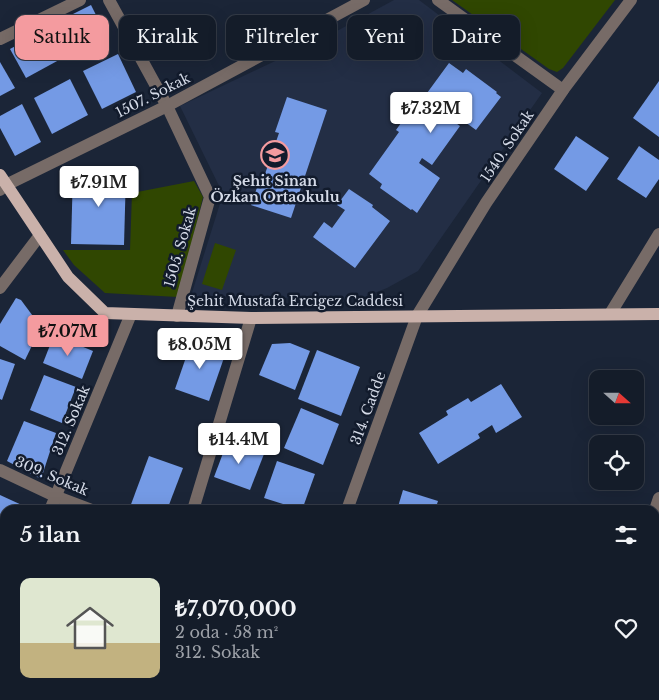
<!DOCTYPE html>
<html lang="tr">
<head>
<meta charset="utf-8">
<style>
  body { margin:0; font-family:"Libre Baskerville",serif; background:#212935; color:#f1f3f6; height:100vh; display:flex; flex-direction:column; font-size:19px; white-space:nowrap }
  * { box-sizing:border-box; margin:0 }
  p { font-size:16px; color:#9da1a8 }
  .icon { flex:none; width:28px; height:28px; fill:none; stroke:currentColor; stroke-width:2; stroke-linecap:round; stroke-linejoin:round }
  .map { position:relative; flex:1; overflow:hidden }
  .drawer { position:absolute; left:0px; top:505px; width:660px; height:195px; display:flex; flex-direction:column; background:#141c29; border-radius:15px 15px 0 0; box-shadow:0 5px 20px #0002,0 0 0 1px #333a46 }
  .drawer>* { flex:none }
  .top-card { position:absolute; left:15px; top:15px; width:630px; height:45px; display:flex; gap:10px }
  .needle { width:32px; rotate:111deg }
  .buttons { position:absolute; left:589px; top:370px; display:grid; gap:10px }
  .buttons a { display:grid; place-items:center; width:55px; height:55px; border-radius:10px; background:#141c29; box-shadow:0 5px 20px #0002,0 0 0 1px #333a46; font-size:25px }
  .price { position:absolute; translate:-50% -42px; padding:0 11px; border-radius:5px; background:#fff; color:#222; font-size:16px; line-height:32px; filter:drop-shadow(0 1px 2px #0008) }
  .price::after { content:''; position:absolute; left:50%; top:30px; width:15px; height:11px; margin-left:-8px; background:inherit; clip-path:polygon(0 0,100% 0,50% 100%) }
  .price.on { background:#f49b9f; color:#111 }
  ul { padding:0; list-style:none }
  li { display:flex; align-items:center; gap:15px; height:125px; padding:0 20px }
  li+li { border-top:1px solid #333a46 }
  li span { display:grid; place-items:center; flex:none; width:140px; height:100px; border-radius:10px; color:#555 }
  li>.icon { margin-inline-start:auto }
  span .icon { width:60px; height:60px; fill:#fffc; stroke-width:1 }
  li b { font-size:21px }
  h2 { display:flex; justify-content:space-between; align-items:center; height:60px; padding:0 20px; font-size:21px }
  .tag { padding:0 18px; border-radius:10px; background:#141c29; box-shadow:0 5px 20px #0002,0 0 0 1px #333a46; font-size:18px; line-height:45px }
  .tag.on { background:#f49b9f; color:#111 }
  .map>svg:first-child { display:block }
  .built { fill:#232e45 }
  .green { fill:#304701 }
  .building { fill:#749ae5 }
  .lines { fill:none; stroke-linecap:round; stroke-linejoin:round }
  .minor { stroke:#776b67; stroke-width:12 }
  .major { stroke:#cab1aa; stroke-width:12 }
  .labels { text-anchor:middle; stroke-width:5; stroke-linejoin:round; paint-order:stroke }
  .street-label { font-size:14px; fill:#d4dae7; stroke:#121b2c }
  .poi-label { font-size:14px; font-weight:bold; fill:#d4dae7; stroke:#121b2c }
</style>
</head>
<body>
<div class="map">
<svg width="659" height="700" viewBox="0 0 659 700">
  <rect width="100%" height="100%" fill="#1b2537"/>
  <!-- built -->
  <path class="built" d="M394,0H419L542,93L418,271L387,288L359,299L191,296L223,194L180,106L326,37Z"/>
  <!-- green -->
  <g class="green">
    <path d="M452,0H615L563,68L557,72L549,69Z"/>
    <path d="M194,181L203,197L178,297L105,293L74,265L63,250H130L132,193Z"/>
    <path d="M215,243L236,250L222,290L202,284Z"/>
    <path d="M659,576V700H617L619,695H655V588Z"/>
  </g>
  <!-- building -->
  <g class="building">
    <path d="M91,5L105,33L69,52L55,23Z"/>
    <path d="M43,31L59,60L26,78L10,49Z"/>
    <path d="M118,54L136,92L102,109L83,71Z"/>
    <path d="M0,62L15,88L0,96Z"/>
    <path d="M449,63L463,73L466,69L497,92L496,93L501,97L476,130L454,114L450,119L460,126L432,165L422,158L419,163L440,178L417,213L412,209L411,210L380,188L382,184L369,174L399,132L396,130L416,102L419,104Z"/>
    <path d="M70,79L88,115L52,134L34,98Z"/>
    <path d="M659,81V137L633,118Z"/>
    <path d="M287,97L327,110L291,218L251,205L262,173L265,174L279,133L275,132Z"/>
    <path d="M22,104L41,142L15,156L0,128V116Z"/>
    <path d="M576,136L609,158L586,191L554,169Z"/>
    <path d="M639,146L659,160V179L646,198L617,179Z"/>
    <path d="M73,172L126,173L124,245L71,244Z"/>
    <path d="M349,189L373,205L372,207L390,221L355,268L313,237L324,222L332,228L345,210L337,205Z"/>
    <path d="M16,298L21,300L41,327L25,360L0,346V324Z"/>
    <path d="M54,335L93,351L82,379L43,363Z"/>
    <path d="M192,340L226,352L209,401L175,389Z"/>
    <path d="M290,343L310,351L295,390L259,375L272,344Z"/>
    <path d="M317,350L360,367L341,416L298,399Z"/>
    <path d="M0,359L15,364L2,400L0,399Z"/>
    <path d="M44,375L76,387L62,423L30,410Z"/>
    <path d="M501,384L522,417L496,433L492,425L478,434L480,438L438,464L419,433L448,415L446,411L468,398L471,402Z"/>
    <path d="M301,408L339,424L323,465L284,448Z"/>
    <path d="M24,421L56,433L41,479L7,461Z"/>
    <path d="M228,440L264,454L250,490L214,477Z"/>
    <path d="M149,456L183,468L167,510H137L130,507Z"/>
    <path d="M277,461L315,474L302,510L264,498Z"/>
    <path d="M403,490L438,501L435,510H397Z"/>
    <path d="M0,495L24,506L23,510H5V532L0,530Z"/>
    <path d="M5,669V695H43L41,700H0V682Z"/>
    <path d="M61,695H98L96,700H59Z"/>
    <path d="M112,695H130L145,700H111Z"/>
  </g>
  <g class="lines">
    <!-- minor -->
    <g class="minor">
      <path d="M109,0L167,106L210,197L177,316"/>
      <path d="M438,0L563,90"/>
      <path d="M0,39L80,0"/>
      <path d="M0,190L6,185L167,106L364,0"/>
      <path d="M0,288L40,235"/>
      <path d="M610,314L659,234"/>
      <path d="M0,470L55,496L92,510"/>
      <path d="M50,510L131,314"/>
      <path d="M193,510L251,318"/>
      <path d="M347,510L417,316L486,203L563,90L631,0"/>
      <path d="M655,510L659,498"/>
      <path d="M0,630L5,618"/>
      <path d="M182,695L197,700"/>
      <path d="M283,700L284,695"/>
      <path d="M595,700L596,695"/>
    </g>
    <!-- major -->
    <path class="major" d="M0,175L68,277L105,313L251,318L659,314"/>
  </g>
  <!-- icons -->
  <defs>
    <symbol id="school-ring" viewBox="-11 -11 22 22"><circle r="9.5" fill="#121b2c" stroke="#f49b9f" stroke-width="1.5"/><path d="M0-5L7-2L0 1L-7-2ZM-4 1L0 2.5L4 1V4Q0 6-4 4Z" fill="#f49b9f"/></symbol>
  </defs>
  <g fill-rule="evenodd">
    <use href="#school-ring" x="259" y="139" width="32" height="32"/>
  </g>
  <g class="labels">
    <!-- street labels -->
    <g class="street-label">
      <text transform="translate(153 95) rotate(-27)" y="5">1507. Sokak</text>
      <text transform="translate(507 146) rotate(-56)" y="5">1540. Sokak</text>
      <text transform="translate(180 247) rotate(-74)" y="5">1505. Sokak</text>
      <text x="295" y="306">Şehit Mustafa Ercigez Caddesi</text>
      <text transform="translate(368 408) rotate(-70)" y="5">314. Cadde</text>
      <text transform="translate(71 420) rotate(-67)" y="5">312. Sokak</text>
      <text transform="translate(52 476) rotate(23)" y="5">309. Sokak</text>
    </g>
    <!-- poi labels -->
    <g class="poi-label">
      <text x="275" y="186">Şehit Sinan<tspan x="275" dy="16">Özkan Ortaokulu</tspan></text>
    </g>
  </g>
</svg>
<div class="buttons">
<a><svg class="needle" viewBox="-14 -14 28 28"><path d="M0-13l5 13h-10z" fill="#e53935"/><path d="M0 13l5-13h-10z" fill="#9da1a8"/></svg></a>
<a><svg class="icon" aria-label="locate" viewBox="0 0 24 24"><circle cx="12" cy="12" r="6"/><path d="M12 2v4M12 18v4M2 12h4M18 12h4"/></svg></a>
</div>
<b class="price" style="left:431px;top:134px">₺7.32M</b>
<b class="price" style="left:99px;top:208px">₺7.91M</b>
<b class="price on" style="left:68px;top:357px">₺7.07M</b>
<b class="price" style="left:200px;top:370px">₺8.05M</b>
<b class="price" style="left:239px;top:465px">₺14.4M</b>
<div class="top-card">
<a class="tag on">Satılık</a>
<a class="tag">Kiralık</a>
<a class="tag">Filtreler</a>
<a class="tag">Yeni</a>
<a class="tag">Daire</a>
</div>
<section class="drawer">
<h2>5 ilan<svg class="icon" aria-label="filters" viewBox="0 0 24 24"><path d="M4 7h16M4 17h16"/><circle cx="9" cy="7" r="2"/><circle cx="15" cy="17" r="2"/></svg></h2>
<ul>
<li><span style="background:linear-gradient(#dfe7d0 65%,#c2b280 0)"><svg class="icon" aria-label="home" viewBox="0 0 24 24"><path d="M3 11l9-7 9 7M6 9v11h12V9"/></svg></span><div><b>₺7,070,000</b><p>2 oda · 58 m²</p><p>312. Sokak</p></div><svg class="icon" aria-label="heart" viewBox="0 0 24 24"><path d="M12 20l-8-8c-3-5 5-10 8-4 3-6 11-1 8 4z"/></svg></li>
</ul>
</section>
</div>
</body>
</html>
